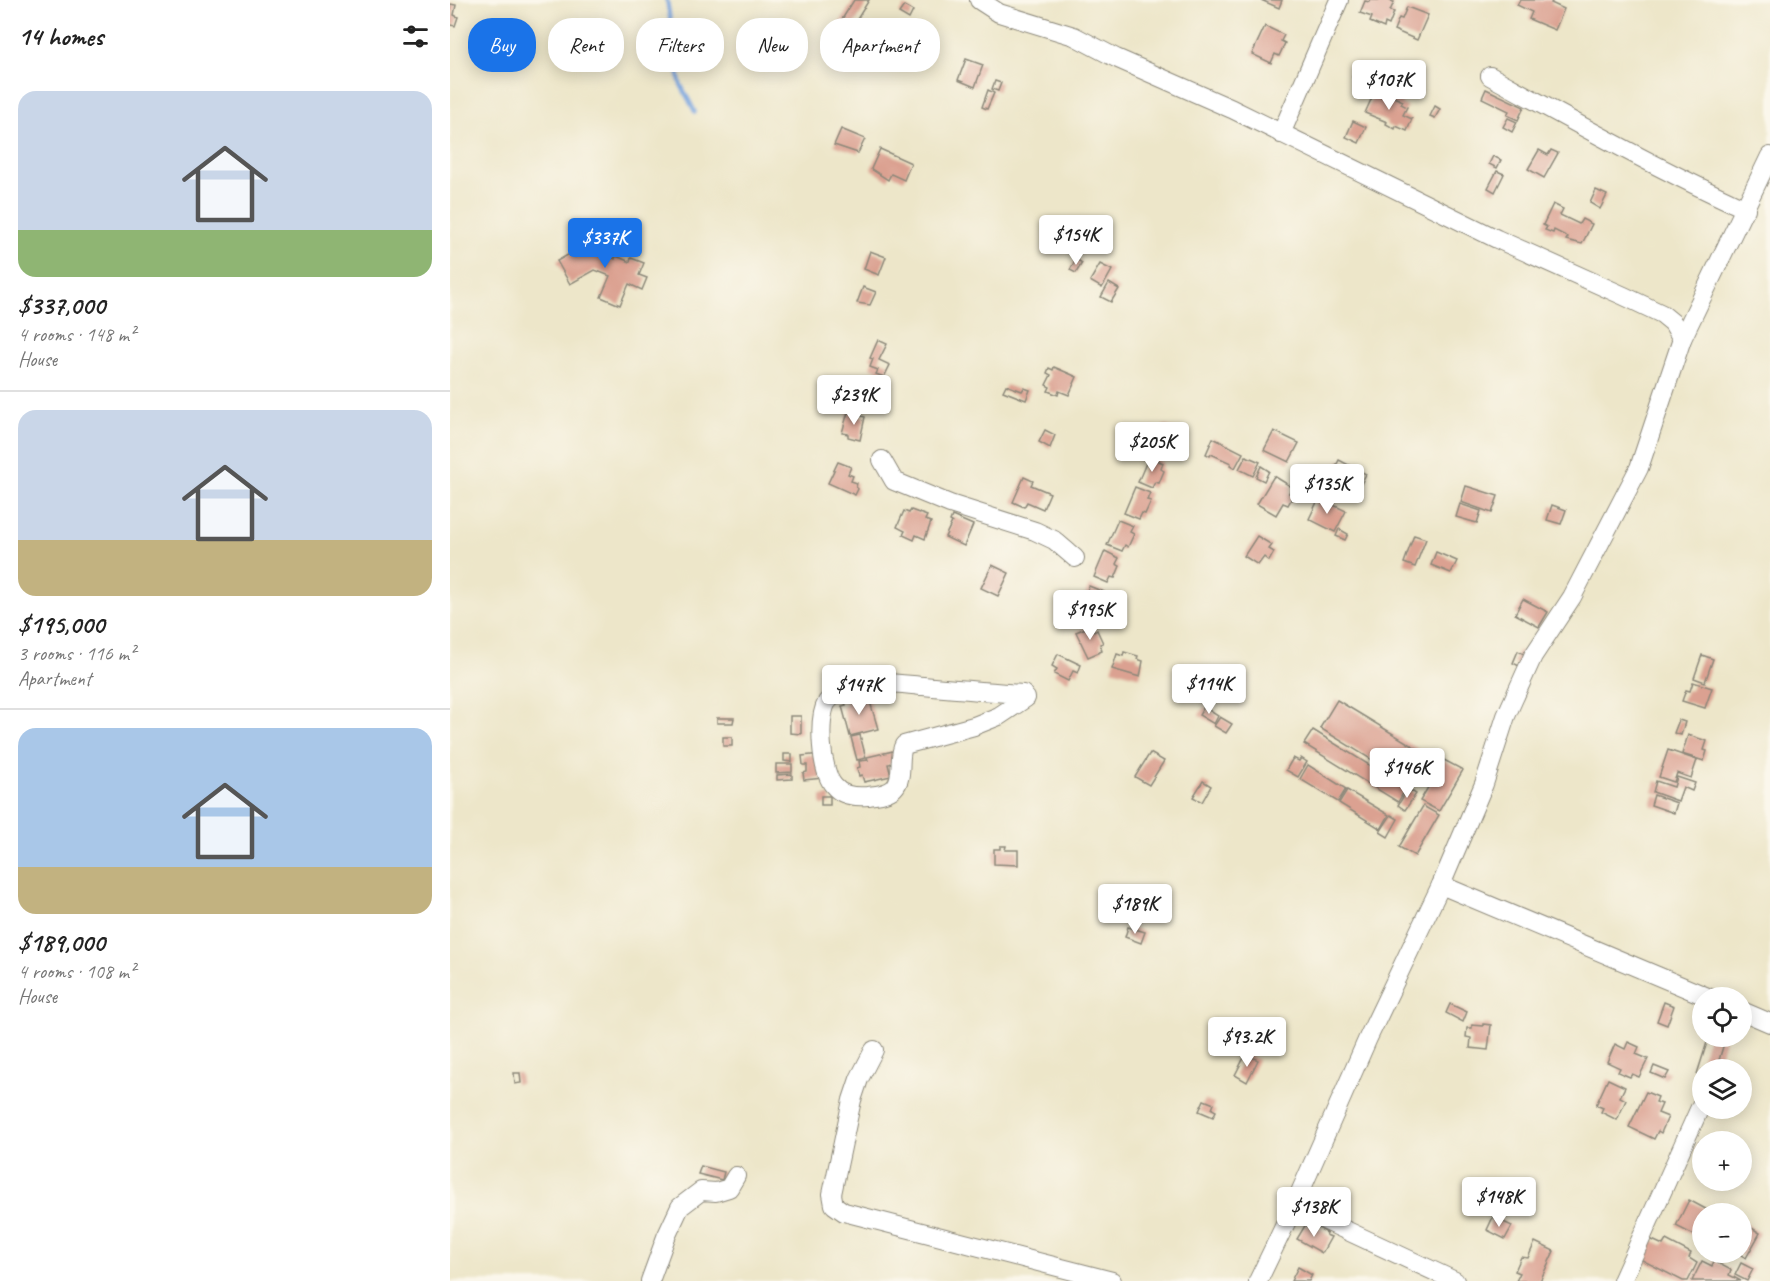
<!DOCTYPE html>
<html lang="en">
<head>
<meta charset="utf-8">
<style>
  body { margin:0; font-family:Caveat,sans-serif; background:#f2f2f2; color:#222; height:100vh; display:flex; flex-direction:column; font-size:22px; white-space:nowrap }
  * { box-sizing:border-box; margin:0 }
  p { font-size:20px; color:#767676 }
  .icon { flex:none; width:33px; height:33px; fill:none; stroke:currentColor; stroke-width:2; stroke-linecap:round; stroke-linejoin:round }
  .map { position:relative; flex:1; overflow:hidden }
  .side { display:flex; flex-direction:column; background:#fff; width:450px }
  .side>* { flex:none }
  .top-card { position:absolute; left:18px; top:18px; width:570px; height:54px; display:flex; gap:12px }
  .buttons { position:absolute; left:1242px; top:987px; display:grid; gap:12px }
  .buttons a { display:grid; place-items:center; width:60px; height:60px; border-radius:50%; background:#fff; box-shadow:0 3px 15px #0003; font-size:30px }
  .price { position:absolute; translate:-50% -51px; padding:0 14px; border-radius:6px; background:#fff; color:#222; font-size:20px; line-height:39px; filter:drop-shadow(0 2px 3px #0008) }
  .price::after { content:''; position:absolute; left:50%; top:36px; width:18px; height:14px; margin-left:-9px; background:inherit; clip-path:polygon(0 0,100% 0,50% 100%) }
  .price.on { background:#1a73e8; color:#fff }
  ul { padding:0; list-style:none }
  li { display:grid; align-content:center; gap:12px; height:318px; padding:0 18px }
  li+li { border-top:2px solid #e0e0e0 }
  li span { display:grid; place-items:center; height:186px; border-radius:18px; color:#555 }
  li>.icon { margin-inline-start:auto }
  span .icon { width:108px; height:108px; fill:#fffc; stroke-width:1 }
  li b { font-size:26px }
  h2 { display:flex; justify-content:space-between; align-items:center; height:72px; padding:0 18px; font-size:26px }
  .chip { padding:0 21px; border-radius:24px; background:#fff; box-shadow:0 3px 15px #0003; font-size:21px; line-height:54px }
  .chip.on { background:#1a73e8; color:#fff }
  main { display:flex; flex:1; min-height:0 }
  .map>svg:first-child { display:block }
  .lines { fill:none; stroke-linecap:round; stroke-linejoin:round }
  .stream { stroke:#75a3de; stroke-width:4 }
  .building { fill:#dba191 }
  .minor-casing { stroke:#8c887a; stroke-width:20 }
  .minor { stroke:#fff; stroke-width:18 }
</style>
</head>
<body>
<main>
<section class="side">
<h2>14 homes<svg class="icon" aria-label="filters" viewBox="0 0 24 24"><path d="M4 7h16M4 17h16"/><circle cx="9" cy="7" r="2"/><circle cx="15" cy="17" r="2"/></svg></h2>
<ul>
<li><span style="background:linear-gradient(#c9d6e8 75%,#8fb573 0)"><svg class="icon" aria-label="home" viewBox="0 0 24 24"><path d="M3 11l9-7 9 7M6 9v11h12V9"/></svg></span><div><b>$337,000</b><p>4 rooms · 148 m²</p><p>House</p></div></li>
<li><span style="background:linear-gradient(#c9d6e8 70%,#c2b280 0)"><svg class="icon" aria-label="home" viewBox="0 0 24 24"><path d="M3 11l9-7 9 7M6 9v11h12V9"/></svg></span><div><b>$195,000</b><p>3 rooms · 116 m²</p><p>Apartment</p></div></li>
<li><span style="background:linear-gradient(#a9c7e8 75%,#c2b280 0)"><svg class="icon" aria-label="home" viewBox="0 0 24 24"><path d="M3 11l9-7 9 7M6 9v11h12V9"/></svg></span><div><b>$189,000</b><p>4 rooms · 108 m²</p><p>House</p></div></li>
</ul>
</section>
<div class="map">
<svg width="1320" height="1281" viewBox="0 0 1320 1281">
  <rect width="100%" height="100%" fill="#fbf7ec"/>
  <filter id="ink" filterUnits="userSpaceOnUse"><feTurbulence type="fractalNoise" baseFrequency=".0167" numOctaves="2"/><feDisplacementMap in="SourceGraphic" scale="12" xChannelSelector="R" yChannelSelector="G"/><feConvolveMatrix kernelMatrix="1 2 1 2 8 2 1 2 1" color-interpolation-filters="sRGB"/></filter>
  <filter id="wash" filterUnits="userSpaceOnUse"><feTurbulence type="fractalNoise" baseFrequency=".008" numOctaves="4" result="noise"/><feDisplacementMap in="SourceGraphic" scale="24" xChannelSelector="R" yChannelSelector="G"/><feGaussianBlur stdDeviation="1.35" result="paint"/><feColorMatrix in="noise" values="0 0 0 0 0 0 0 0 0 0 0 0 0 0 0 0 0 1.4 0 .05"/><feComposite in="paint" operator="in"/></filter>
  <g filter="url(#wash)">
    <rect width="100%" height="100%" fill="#ede6c9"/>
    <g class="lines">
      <!-- stream -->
      <path class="stream" d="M217,0L230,83L245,112"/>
    </g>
    <g id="blocks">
      <!-- building -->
      <g class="building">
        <path d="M404,0H419L390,47L379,40Z"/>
        <path d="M811,0H832L829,8Z"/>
        <path d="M920,0H938L944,2L940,11L944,12L939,25L935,23L934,28L920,22L922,17L910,13L915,1L919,2Z"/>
        <path d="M1070,0H1103L1101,3L1114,9L1105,30L1079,19L1082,12L1067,5Z"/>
        <path d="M0,4L6,5L4,15L8,17L5,26L0,25Z"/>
        <path d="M454,6L463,11L459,19L449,13Z"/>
        <path d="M957,7L978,15L967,40L944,30L949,18L952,19Z"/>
        <path d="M815,26L834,35L831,41L835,43L829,56L825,54L821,63L802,54Z"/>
        <path d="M397,39L427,57L421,67L401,54L397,61L387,55Z"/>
        <path d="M516,59L533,65L525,87L508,80Z"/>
        <path d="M905,70L916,75L913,82L902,77Z"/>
        <path d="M545,81L551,83L548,91L542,89Z"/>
        <path d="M1036,89L1074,107L1068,120L1057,115L1059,111L1032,98Z"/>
        <path d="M538,90L544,93L537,109L532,107Z"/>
        <path d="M924,93L938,99L939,95L953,101L951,104L957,107L953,115L962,119L957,131L946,126L945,129L936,124L937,122L915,113Z"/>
        <path d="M985,106L990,109L985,118L980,116Z"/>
        <path d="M1058,118L1067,122L1062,132L1053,127Z"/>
        <path d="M903,121L916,127L909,143L896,137Z"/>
        <path d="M391,129L415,139L408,153L384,145Z"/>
        <path d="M430,149L461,163L454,180L441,174L438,180L421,169Z"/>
        <path d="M1089,150L1098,155L1101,150L1108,153L1094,178L1078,169Z"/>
        <path d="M1043,156L1051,160L1047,168L1039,164Z"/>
        <path d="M1047,171L1054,174L1045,192L1038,188Z"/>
        <path d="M1146,190L1157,195L1150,209L1140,203Z"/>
        <path d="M1103,204L1113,209L1110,215L1129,224L1132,219L1142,224L1132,244L1116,240L1118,237L1104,230L1103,233L1095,230L1097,227L1093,225Z"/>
        <path d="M153,233L164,238L157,255L165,259L166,256L180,262L181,258L194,263L189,275L197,278L192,290L179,284L170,305L151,297L160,276L145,270L120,284L107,261L123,252L125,257L139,250L144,239L150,241Z"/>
        <path d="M420,251L436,257L429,275L414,269Z"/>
        <path d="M626,259L632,263L626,273L620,270Z"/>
        <path d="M650,264L662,270L652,288L640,281Z"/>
        <path d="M659,283L669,289L661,302L651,297Z"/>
        <path d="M413,287L426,292L420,305L407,303Z"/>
        <path d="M428,340L437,344L429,360L440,365L434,377L426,374L428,370L420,367L423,359L420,358Z"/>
        <path d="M604,367L627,377L619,395L609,391L608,395L598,391L600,387L596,385L601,375L597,373L599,368L603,370Z"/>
        <path d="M556,385L572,391L574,388L580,390L576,400L553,391Z"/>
        <path d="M398,412L415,417L410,440L398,437V434L392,433Z"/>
        <path d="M714,425L729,431L726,438L729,439L724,452L721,450L718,457L703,450Z"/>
        <path d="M595,430L605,435L600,448L589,442Z"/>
        <path d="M824,431L849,443L839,462L814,450Z"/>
        <path d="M763,438L793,453L785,468L780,465L781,463L761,454L760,456L756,454Z"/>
        <path d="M699,456L713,463L711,469L714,471L709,483L705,482L702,488L688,482Z"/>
        <path d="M796,456L810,462L803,476L789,469Z"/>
        <path d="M889,460L916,474L909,488L895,481L892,488L881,483L884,476L882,474Z"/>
        <path d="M388,462L401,467L398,474L403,476L401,481L407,483L406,487L408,489L405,495L378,483Z"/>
        <path d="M811,466L819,471L814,481L806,477Z"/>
        <path d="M824,476L842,487L839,493L843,496L838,505L833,503L826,515L807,504Z"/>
        <path d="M574,477L583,481L581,485L600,493L593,509L577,502L574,507L563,502Z"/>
        <path d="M1016,486L1048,496L1042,513L1011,502Z"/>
        <path d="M685,487L700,493L697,500L701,501L695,514L692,513L689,519L674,513Z"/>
        <path d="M869,498L896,511L885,532L859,519Z"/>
        <path d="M1010,504L1031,511L1027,523L1006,517Z"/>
        <path d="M1102,505L1116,510L1111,524L1097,520Z"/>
        <path d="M461,510L477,516L475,520L481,522L475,539L466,535L464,540L453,535L455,531L447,527L454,511L459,513Z"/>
        <path d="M502,516L523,525L514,546L495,537L502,522L500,521Z"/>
        <path d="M668,520L683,526L680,532L684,534L678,547L675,545L672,551L657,545Z"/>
        <path d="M889,529L898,534L895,540L886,536Z"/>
        <path d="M964,535L976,539L965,567L954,563Z"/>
        <path d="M807,536L822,545L819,549L824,552L819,561L814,557L808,565L794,556Z"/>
        <path d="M655,551L669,558L666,564L670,566L665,578L661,577L658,583L644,577Z"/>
        <path d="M986,552L1007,561L1001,573L981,565Z"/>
        <path d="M542,565L559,573L548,596L531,588Z"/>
        <path d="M639,586L654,592L651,598L655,600L649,612L645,611L643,617L628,611Z"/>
        <path d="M1073,599L1098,612L1089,627L1065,614Z"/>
        <path d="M641,626L644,632L647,630L653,643L650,644L652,651L638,657L626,632Z"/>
        <path d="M1068,651L1074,654L1069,666L1063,663Z"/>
        <path d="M674,652L688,656L687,659L693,661L690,677L662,669L667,654L673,656Z"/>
        <path d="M608,654L631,665L628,673L623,671L618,681L604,674L607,669L602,666Z"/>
        <path d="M1252,655L1263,659L1255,682L1244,678Z"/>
        <path d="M1243,682L1262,688L1255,708L1232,701L1236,690L1240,691Z"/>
        <path d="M410,696L411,701L419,698L428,729L400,736L392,706L396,705L395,702Z"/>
        <path d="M887,700L968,749L950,777L870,728Z"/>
        <path d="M754,707L768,716L764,724L749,715Z"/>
        <path d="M340,716H351V734L340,733Z"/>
        <path d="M770,717L782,724L776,733L764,726Z"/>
        <path d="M267,718H284L283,723H267Z"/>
        <path d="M1229,720L1235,722L1231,735L1224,733Z"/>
        <path d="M863,730L956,788L948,802L854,744Z"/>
        <path d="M410,735L416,758L407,760L401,737Z"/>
        <path d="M1238,735L1257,741L1254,750L1257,751L1254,761L1232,754Z"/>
        <rect x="273" y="737" width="9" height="9"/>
        <path d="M1218,750L1247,760L1241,778L1227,773L1224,782L1209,777Z"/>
        <path d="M443,751L445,763L438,764L441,776L414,782L412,775L409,776L407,768L410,767L409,761L418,760L417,757Z"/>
        <path d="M700,753L714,761L699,785L685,777Z"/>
        <path d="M334,754H342V762L334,761Z"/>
        <path d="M371,754L373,778L354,780L353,773L357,772V765H353L352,756Z"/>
        <path d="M843,758L849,761L851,758L857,762L848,777L836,770Z"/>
        <path d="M994,760L1013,770L989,811L970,801Z"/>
        <path d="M326,764H342V772L326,773Z"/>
        <path d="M858,765L896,789L888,802L850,779Z"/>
        <path d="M342,774V779L327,780V775Z"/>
        <path d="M1227,777L1245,783L1242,791L1233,787L1228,801L1203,792L1206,781L1224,787Z"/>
        <path d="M753,781L761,786L752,802L743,797Z"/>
        <path d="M958,789L966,794L955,810L948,805Z"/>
        <path d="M897,790L939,815L931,829L889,803Z"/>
        <path d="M1204,795L1227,803L1224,813L1201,805Z"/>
        <rect x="371" y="796" width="9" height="9"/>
        <path d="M973,806L989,815L965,856L949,847Z"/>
        <path d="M941,815L948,819L938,837L930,832Z"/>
        <path d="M550,846H556L555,850H568V865L544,864V849H550Z"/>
        <path d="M678,927L695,932L691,943L675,937Z"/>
        <path d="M1214,1002L1224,1006L1217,1025L1207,1021Z"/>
        <path d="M1000,1004L1017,1012L1013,1022L996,1013Z"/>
        <path d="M1033,1024L1041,1025L1038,1050L1020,1048L1021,1038L1016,1037L1017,1028H1022V1025L1033,1026Z"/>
        <path d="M1259,1036L1275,1040L1269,1060L1274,1061L1272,1070H1252V1076L1247,1074Z"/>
        <path d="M1178,1042L1189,1047L1186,1054L1198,1059L1189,1077L1182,1074L1180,1077L1168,1072L1170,1068L1157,1062L1165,1044L1175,1049Z"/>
        <path d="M796,1054L808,1060L797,1082L785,1075Z"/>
        <path d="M1204,1066L1219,1072L1215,1079L1201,1073Z"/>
        <path d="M64,1073H70L71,1083L65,1084Z"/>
        <path d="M1158,1079L1175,1087L1170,1097L1176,1100L1167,1120L1151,1112L1153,1108L1146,1105Z"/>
        <path d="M1196,1092L1208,1097L1206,1102L1212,1104L1208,1113L1218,1117L1211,1133L1208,1131L1204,1139L1179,1127Z"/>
        <path d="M754,1100L764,1104L762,1109L766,1111L763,1117L749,1111Z"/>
        <path d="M1249,1142L1252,1144V1155L1245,1151Z"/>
        <path d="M251,1166L274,1172L272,1180L248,1174Z"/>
        <path d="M1239,1200L1265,1214H1252V1239L1226,1226Z"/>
        <path d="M1043,1217L1062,1226L1055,1239L1037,1230Z"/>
        <path d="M1292,1222L1310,1233L1296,1258L1286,1252H1292Z"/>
        <path d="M856,1224L861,1227L862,1224L877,1233L876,1235L881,1237L872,1253L847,1239Z"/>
        <path d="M1200,1239L1213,1245L1216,1240L1241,1253L1239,1258L1247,1263L1238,1281H1233L1190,1259Z"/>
        <path d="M1085,1242L1104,1251L1090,1281H1066L1070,1273L1065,1271L1071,1257L1078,1258Z"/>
        <path d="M1252,1261L1262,1266L1264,1261L1281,1270L1279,1275L1291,1281H1242Z"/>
        <path d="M1291,1263L1303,1269L1297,1281L1285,1275Z"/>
        <path d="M848,1267L862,1275L859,1281H841Z"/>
      </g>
    </g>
  </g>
  <g filter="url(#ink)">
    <use href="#blocks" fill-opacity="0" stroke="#8c887a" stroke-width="1.5"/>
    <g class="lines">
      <defs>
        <g id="minor">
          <path d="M529,0L549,13L624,36L666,58L782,109L1047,239L1174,296L1212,314L1223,323L1232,339"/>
          <path d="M1040,76C1124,122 1208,169 1296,209"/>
          <path d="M831,134L889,0"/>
          <path d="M432,460L444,481L500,504L585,531L604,540L625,558"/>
          <path d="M573,694C540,692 506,689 473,686C451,684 425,680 404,685C395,688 383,694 377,702C367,719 371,772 384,786C392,796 407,797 418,796C426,795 438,794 444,788C455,777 447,757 454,745L524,726L549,716L576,698"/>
          <path d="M991,885L1260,998"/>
          <path d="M1292,1011L1320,1023"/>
          <path d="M424,1050L409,1079L402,1100L382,1194L384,1205L394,1212L662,1281"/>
          <path d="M844,1206L1005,1281"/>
          <path d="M200,1281L216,1237L230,1207L251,1191L266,1192L279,1188L286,1176"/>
          <path d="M808,1281L844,1206L918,1038L991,885L1034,784L1056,716L1083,656L1122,597L1189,468L1232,339L1320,156"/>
          <path d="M1172,1281L1252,1103"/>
        </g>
      </defs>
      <!-- minor casing -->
      <use href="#minor" class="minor-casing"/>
      <!-- minor -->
      <use href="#minor" class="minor"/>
    </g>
  </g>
</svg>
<div class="buttons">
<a><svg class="icon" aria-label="locate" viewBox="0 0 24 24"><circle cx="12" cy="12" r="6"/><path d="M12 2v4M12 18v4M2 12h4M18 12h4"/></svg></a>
<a><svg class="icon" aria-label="layers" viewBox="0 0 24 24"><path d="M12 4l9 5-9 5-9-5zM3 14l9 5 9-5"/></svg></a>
<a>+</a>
<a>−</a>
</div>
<b class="price" style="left:939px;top:111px">$107K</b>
<b class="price" style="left:626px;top:266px">$154K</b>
<b class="price on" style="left:155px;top:269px">$337K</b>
<b class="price" style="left:404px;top:426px">$239K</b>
<b class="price" style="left:702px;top:473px">$205K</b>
<b class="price" style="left:877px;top:515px">$135K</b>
<b class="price" style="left:640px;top:641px">$195K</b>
<b class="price" style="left:759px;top:715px">$114K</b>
<b class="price" style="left:409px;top:716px">$147K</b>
<b class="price" style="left:957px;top:799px">$146K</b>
<b class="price" style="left:685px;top:935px">$189K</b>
<b class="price" style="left:797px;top:1068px">$93.2K</b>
<b class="price" style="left:1049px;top:1228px">$148K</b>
<b class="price" style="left:864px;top:1238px">$138K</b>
<div class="top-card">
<a class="chip on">Buy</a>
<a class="chip">Rent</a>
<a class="chip">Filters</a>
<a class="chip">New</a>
<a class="chip">Apartment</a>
</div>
</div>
</main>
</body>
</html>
